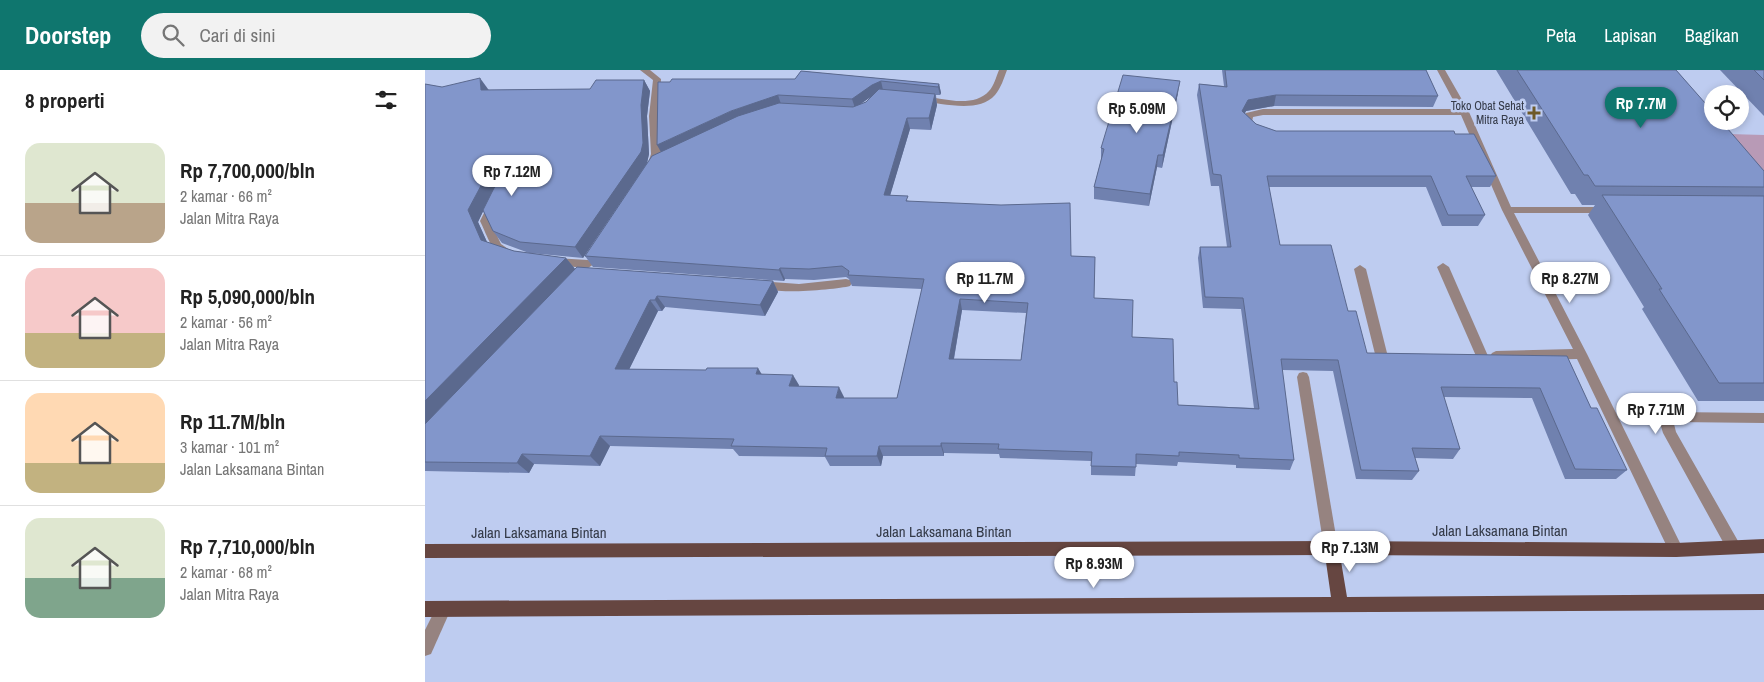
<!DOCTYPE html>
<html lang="id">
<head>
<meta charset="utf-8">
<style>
  body { margin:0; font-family:"Archivo Narrow",sans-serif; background:#f2f2f2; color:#222; height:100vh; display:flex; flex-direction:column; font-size:19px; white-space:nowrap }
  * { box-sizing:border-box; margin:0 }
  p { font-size:16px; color:#767676 }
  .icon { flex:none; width:28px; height:28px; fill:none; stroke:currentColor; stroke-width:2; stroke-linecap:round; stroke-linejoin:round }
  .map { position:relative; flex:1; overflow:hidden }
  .drawer { display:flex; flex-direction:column; background:#fff; width:425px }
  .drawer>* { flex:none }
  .tools { position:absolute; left:1279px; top:15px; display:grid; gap:10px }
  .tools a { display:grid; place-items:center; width:45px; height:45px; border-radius:50%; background:#fff; box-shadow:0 2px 8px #0003; font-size:25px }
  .price { position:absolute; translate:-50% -42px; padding:0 11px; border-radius:18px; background:#fff; color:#222; font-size:16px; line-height:32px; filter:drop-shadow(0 1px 2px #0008) }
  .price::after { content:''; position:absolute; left:50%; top:30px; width:15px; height:11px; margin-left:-8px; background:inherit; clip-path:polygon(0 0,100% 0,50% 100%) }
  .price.selected { background:#0f766e; color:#fff }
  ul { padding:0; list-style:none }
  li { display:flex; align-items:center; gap:15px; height:125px; padding:0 25px }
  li+li { border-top:1px solid #e0e0e0 }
  li span { display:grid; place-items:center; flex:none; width:140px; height:100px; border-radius:15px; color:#555 }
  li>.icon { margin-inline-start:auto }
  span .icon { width:60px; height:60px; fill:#fffc; stroke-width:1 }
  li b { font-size:21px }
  h2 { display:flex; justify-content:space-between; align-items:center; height:60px; padding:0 25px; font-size:21px }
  header { display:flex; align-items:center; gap:30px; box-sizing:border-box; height:70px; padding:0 25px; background:#0f766e; color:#fff }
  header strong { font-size:24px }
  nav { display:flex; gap:28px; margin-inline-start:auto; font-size:18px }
  .search { width:350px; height:45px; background:#f2f2f2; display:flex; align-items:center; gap:12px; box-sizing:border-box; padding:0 18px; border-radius:28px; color:#767676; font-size:19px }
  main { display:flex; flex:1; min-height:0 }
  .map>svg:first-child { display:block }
  .green { fill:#b89ab6 }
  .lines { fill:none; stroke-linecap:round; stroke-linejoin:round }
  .minor { fill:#968380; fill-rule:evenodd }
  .major { fill:#664641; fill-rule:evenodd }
  .wall { fill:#7081af; fill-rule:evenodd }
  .shaded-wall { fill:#5b698e }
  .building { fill:#8296cb; stroke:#5b698e; fill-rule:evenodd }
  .poi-dot { fill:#6e5a29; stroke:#beccf0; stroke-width:2 }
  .labels { text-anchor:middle; stroke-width:5; stroke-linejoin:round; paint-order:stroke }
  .far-poi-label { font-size:12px; fill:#353b49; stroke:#beccf0; text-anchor:end }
  .street-label { font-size:15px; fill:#353b49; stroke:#beccf0 }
</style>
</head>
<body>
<header>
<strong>Doorstep</strong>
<div class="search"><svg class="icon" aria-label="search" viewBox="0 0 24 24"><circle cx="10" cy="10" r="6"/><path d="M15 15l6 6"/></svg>Cari di sini</div>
<nav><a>Peta</a><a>Lapisan</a><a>Bagikan</a></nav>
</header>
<main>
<section class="drawer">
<h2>8 properti<svg class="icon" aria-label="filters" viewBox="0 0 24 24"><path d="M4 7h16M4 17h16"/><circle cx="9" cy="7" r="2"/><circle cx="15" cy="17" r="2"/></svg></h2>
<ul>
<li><span style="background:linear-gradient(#dfe7d0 60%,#b9a48a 0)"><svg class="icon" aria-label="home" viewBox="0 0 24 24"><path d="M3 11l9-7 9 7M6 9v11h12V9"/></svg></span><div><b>Rp 7,700,000/bln</b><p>2 kamar · 66 m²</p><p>Jalan Mitra Raya</p></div></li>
<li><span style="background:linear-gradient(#f6c9c9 65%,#c2b280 0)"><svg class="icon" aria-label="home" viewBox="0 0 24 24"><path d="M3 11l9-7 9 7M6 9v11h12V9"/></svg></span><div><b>Rp 5,090,000/bln</b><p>2 kamar · 56 m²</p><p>Jalan Mitra Raya</p></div></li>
<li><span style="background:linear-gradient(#ffd9b3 70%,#c2b280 0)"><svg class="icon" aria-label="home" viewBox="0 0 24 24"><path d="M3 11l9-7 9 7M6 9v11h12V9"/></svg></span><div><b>Rp 11.7M/bln</b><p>3 kamar · 101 m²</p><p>Jalan Laksamana Bintan</p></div></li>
<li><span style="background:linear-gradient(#dfe7d0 60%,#7fa58c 0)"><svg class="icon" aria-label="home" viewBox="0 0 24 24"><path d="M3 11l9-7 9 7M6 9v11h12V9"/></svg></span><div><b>Rp 7,710,000/bln</b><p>2 kamar · 68 m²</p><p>Jalan Mitra Raya</p></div></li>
</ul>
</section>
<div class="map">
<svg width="1339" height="612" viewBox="0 0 1339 612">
  <rect width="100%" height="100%" fill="#beccf0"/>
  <!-- green -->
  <path class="green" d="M1303,64L1339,65V106Z"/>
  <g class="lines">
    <!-- minor -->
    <g class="minor">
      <path d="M215,0H225L236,9L234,46L236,84L231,100L226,103L221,100L226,84L224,46L228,10Z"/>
      <path d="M574,0H582C579,8 576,18 570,25C553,44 517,33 495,31L491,28L495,25C515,28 548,39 564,21C569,16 571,7 574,0Z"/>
      <path d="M1012,0H1020L1044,42L1086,137H1182L1187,140L1182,143H1089L1162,284L1256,475L1258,480L1256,485L1251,487L1246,485L1152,289L1071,291L1067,289L1065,286L1067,283L1071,281L1148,279L1077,140L1036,45H838L828,47L827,52L833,59L828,62L825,61L817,52L821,43L838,39H1033Z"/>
      <path d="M69,130L74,133L65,151L76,174L89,183L88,186C68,191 62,164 55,151L65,131Z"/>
      <path d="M130,188L163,190L169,194L163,198L126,195L124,192L126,189Z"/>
      <path d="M1018,193L1024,197L1063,286L1061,289H1053L1051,286L1012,197Z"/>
      <path d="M935,195L941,199L962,283L973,285L975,288L973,291H953L951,288L929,199Z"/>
      <path d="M421,209L425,210L427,213L425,216C410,220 337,226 328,215L334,211L374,214Z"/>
      <path d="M878,302L882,303L884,307L913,478L911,483L906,485L901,483L899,478L872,307L874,303Z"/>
      <path d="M1247,342L1339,343V353L1250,352L1249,354L1251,362L1313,471L1315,476L1313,481L1308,483L1303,481L1238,363L1235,353L1242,343Z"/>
      <path d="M18,531L23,534L26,539L6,584L0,586V560L13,534Z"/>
    </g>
    <!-- major -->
    <path class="major" d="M1339,469V483L1251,487L915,485L922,527L1339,524V540L0,547V531L906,527L900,485L0,488V474L906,471L1251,473Z"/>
  </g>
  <!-- wall -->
  <g class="wall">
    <path d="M797,0H1001L1013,26L1008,37L849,36L821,41L820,43L831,54L851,61L1030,64L1071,106L1065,117H1046L1060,145L1053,156H1017L1001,117H844L855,175L923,241L942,283L1142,286L1166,338L1202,400L1191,409H1140L1107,328L1019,327L1035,379L1028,389L990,388L994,401L987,410L931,409L908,301L857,300L869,390L865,400L811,398V395L753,392L752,396L711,394L710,406L666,405V391L575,388L574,384L519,383V386H458L456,396H405L400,387L314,386L308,379L185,376L175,396L109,394L104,403L0,401V14L17,17L63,19L64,20L165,19L219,10L225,21L222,46L224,84L222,93L236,82L370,9L376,1L514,14L516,23L515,25H511L512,35L506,60L485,59L465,125L484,131L646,186L670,187L669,228L749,312L753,335L829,338L816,239L778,238L773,188L775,177H802L794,116H786L772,25L774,14L799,16ZM448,25L441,32L435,34ZM205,119L160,186L168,197L359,211L360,209L389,210L421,207L424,209L427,216L497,219L472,328H419V327L373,316L374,315L337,304L204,299L233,241H237L240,237L340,246L353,222L348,211L152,197L150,199L141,188L105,183L158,188ZM58,141L68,161L77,173L104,183L89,181L62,172L53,152ZM537,240L601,243L596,290L529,289Z"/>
    <path d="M1071,0H1251L1339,101V331H1273L1217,239L1219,237L1163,145L1170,135H1157L1150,124H1146Z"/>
    <path d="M1295,0H1339V46Z"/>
    <path d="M753,23L737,98L732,97L724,136L669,129V117L676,90V78Z"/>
  </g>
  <!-- shaded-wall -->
  <g class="shaded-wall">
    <path d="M55,8L63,19L65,32L56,20Z"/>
    <path d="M219,10L225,21L222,46L224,84L222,93L158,188L150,177L216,35Z"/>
    <path d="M456,11L458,20L450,24L430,38L427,29L447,15Z"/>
    <path d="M755,11L753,23L737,98L738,85Z"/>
    <path d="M514,14L516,23L515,25L513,17Z"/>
    <path d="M510,24L512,35L506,60L504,48Z"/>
    <path d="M353,25L356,34L237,84L232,75L306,41Z"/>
    <path d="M851,25L849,36L821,41L815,52L817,41L823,30Z"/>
    <path d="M482,48L485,59L462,136L459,125Z"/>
    <path d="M733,85L732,97L724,136L725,124Z"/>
    <path d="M77,93L86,105L67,123L53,152L66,181L56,170L43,140L58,112Z"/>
    <path d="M141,188L150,199L0,354V331Z"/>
    <path d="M355,198L360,209L359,211L354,200Z"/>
    <path d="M348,211L353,222L340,246L335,235Z"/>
    <path d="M232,226L240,237L237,241L230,230Z"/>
    <path d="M535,229L537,240L527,299L524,289Z"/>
    <path d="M225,230L233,241L199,310L190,299Z"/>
    <path d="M333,298L339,308L331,304Z"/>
    <path d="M368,305L374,315L370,326L364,316Z"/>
    <path d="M414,317L419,327L416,338L411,328Z"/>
    <path d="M175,366L185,376L175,396L165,386Z"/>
    <path d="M516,373L519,383V386L516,376Z"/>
    <path d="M454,376L458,386L456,396L452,386Z"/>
    <path d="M97,384L109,394L104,403L92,393Z"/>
  </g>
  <!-- building -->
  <g class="building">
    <path d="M800,0H1001L1013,26L851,25L823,30L817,41L831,54L851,61H1029L1030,64H1049L1071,106H1041L1060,145H1023L1006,106H842L855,175H906L923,241H931L942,283L1142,286L1166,338H1172L1202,400L1150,399L1115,318L1016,317L1035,379L987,378L994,401L936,400L913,290L856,289L869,390L814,388V385L754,382V386L711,384V397L666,396L667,382L573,379L574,374L516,373V376H454L452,386H400L402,378L306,376L309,369L175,366L165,386L97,384L92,393L0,392V354L152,197L348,211L335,235L232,226L230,230H225L190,299L281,300L282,298H333L331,304L368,305L364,316L414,317L411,328H472L499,209L423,205L424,201L417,196L384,199L355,198L354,200L160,186L227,86L313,46L354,33L428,37L441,32L454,19L510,24L504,48H482L459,125L483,126L481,131L576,135L645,133L646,186L670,187L669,228L708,230L707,267L748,269L749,312H752L753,335L834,339L818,228L780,227L775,177H806L796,105L788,104L774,14L802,17ZM535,229L603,233L596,290L524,289Z"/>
    <path d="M1092,0H1251L1288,42V51H1296L1339,101V117L1170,116L1163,105H1159Z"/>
    <path d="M1329,0H1339V10Z"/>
    <path d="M376,1L514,14L513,17L456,11L447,15L427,29L353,25L306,41L232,75L233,12H245L247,9H370Z"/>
    <path d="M698,5L755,11L738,85H733L725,124L669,117L679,79L676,78Z"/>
    <path d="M55,8L56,20L165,19L171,10H219L216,35L218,73L216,82L150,177L95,172L68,161L58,140L69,118L88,100V93H77L58,112L43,140L56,170L89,181L141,188L0,331V14L17,17Z"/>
    <path d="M1177,125L1339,126V313H1294L1234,219H1237Z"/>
  </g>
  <!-- markers -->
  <path class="poi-dot" d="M1106.5 35.5h5v5h5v5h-5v5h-5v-5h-5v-5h5z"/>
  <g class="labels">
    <!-- far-poi labels -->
    <g class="far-poi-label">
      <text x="1099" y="40">Toko Obat Sehat<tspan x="1099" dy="14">Mitra Raya</tspan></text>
    </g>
    <!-- street labels -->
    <g class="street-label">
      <text x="1075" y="466">Jalan Laksamana Bintan</text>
      <text x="519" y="467">Jalan Laksamana Bintan</text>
      <text x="114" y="468">Jalan Laksamana Bintan</text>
    </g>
  </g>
</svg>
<div class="tools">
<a><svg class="icon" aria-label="locate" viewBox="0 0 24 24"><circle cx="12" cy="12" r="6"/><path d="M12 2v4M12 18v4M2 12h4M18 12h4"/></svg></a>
</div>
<b class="price selected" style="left:1216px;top:59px">Rp 7.7M</b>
<b class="price" style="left:712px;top:64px">Rp 5.09M</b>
<b class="price" style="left:87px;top:127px">Rp 7.12M</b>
<b class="price" style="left:560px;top:234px">Rp 11.7M</b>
<b class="price" style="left:1145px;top:234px">Rp 8.27M</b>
<b class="price" style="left:1231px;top:365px">Rp 7.71M</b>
<b class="price" style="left:925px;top:503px">Rp 7.13M</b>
<b class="price" style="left:669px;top:519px">Rp 8.93M</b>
</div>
</main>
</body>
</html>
